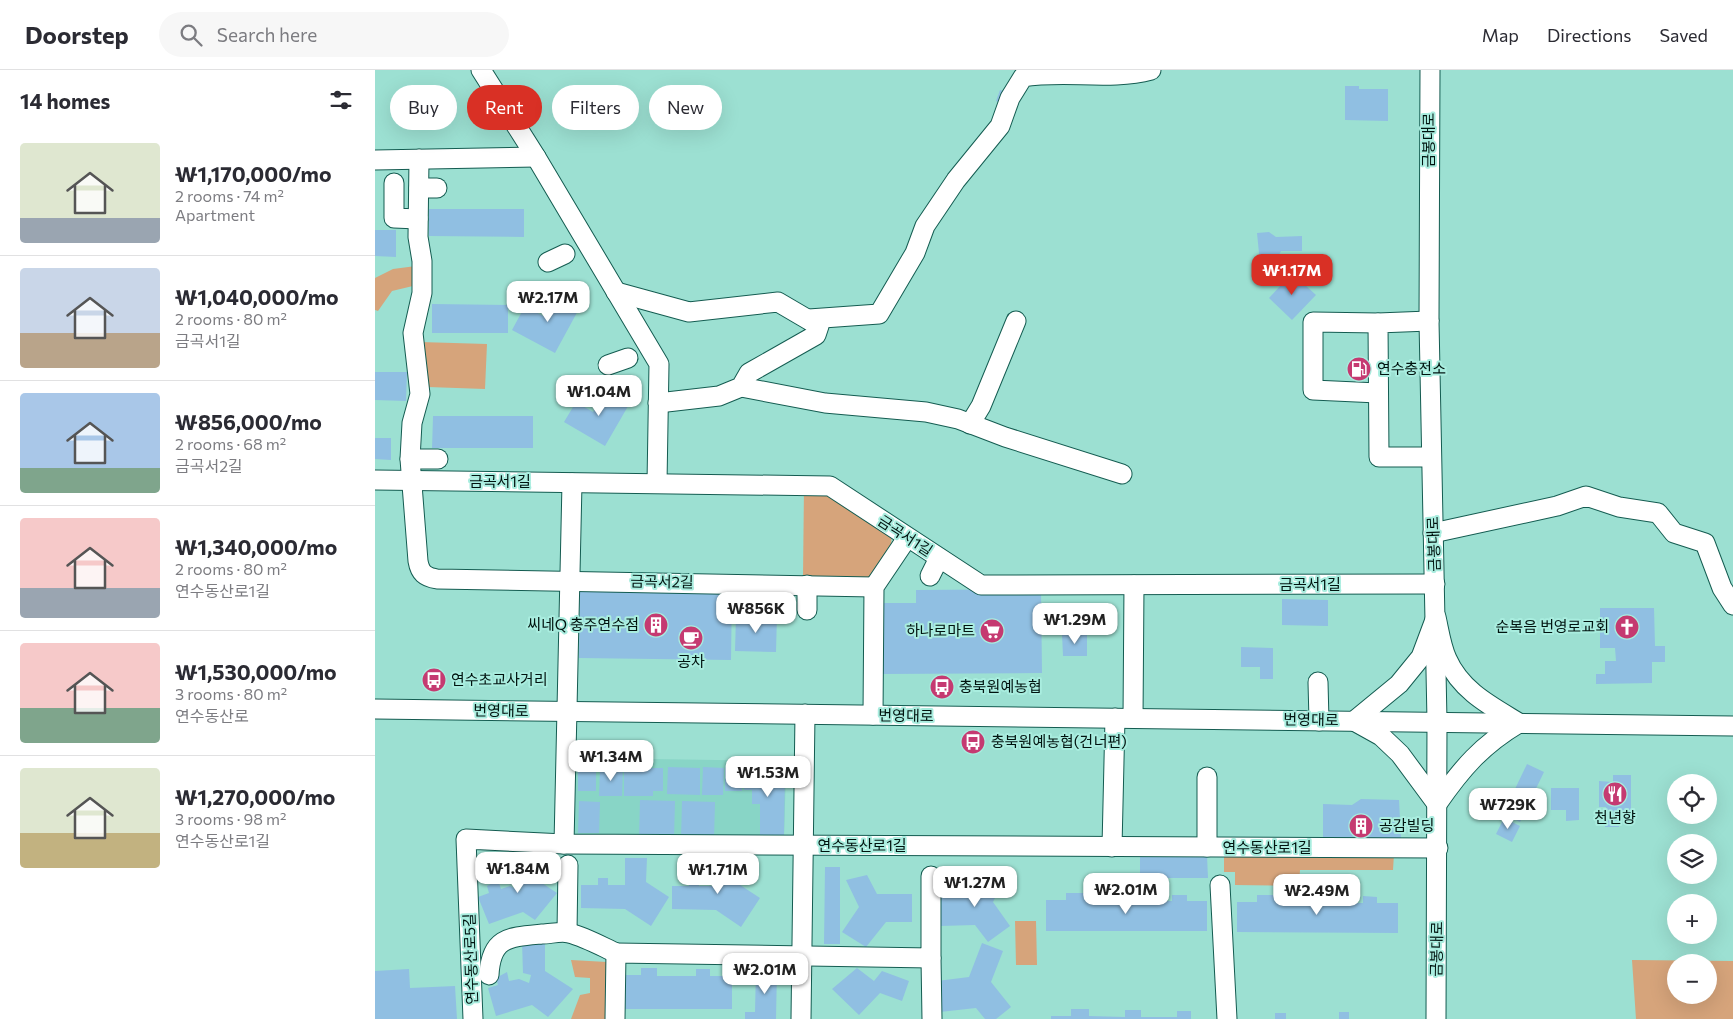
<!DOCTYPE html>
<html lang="en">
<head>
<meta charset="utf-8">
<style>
  body { margin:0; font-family:Commissioner,"Noto Sans KR",sans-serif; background:#f7f7f7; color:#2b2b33; height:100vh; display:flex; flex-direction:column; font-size:19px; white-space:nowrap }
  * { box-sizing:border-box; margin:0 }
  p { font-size:16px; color:#7c7c81 }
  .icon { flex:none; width:28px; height:28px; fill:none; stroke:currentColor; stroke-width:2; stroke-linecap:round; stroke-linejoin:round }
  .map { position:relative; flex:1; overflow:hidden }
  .sheet { display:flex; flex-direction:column; background:#fff; width:375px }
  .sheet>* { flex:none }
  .guide { position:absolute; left:15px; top:15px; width:475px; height:45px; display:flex; gap:10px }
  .buttons { position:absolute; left:1292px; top:704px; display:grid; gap:10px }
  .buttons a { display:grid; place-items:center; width:50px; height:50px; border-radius:50%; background:#fff; box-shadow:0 5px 20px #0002; font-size:25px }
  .price { position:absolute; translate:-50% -42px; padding:0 11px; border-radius:10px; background:#fff; color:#222; font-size:16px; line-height:32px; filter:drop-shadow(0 1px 2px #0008) }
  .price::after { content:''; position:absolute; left:50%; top:30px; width:15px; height:11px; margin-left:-8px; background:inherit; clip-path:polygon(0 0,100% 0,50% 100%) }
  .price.active { background:#d93025; color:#fff }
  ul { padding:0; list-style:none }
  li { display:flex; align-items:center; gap:15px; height:125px; padding:0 20px }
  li+li { border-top:1px solid #e1e1e2 }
  li span { display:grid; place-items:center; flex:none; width:140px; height:100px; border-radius:5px; color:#555 }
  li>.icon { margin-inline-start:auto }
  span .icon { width:60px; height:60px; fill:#fffc; stroke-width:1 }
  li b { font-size:21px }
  h2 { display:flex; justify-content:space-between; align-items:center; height:60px; padding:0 20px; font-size:21px }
  .chip { padding:0 18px; border-radius:22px; background:#fff; box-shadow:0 5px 20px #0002; font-size:18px; line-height:45px }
  .chip.active { background:#d93025; color:#fff }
  header { display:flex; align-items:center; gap:30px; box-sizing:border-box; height:70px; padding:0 25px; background:#fff; border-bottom:1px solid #e1e1e2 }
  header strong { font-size:24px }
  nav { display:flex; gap:28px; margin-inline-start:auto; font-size:18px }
  .search { width:350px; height:45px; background:#f7f7f7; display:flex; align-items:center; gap:12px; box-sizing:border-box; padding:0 18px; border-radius:28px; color:#7c7c81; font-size:19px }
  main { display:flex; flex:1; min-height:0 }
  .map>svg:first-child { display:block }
  .built { fill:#88d5c6 }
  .green { fill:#d6a47b; fill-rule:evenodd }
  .building { fill:#90bfe2 }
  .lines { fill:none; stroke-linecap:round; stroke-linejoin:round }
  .minor-casing { stroke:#145c51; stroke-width:21 }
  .minor { stroke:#fff; stroke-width:19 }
  .labels { text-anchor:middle; stroke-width:4; stroke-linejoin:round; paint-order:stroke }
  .street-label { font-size:15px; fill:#00130f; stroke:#a9eddf }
  .poi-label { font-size:15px; fill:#00130f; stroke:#a9eddf; text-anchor:start }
</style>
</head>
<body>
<header>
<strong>Doorstep</strong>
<div class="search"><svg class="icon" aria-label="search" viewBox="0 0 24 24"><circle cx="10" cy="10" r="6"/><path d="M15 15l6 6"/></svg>Search here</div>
<nav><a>Map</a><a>Directions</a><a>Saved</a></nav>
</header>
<main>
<section class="sheet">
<h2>14 homes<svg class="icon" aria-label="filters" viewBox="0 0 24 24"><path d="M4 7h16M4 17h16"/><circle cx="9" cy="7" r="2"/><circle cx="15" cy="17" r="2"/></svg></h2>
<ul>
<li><span style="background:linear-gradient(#dfe7d0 75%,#9aa5b1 0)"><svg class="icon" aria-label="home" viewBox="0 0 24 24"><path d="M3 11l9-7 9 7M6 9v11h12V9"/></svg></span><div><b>₩1,170,000/mo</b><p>2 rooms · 74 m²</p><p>Apartment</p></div></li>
<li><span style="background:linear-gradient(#c9d6e8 65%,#b9a48a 0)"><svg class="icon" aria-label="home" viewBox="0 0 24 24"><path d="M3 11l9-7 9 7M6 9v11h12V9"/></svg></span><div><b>₩1,040,000/mo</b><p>2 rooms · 80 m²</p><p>금곡서1길</p></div></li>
<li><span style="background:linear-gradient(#a9c7e8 75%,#7fa58c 0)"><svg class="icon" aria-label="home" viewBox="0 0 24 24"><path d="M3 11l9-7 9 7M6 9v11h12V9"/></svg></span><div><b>₩856,000/mo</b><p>2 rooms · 68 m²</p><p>금곡서2길</p></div></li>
<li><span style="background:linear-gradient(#f6c9c9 70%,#9aa5b1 0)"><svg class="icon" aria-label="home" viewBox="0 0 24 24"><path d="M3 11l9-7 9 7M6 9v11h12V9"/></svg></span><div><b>₩1,340,000/mo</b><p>2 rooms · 80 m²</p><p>연수동산로1길</p></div></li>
<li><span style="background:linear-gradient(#f6c9c9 65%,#7fa58c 0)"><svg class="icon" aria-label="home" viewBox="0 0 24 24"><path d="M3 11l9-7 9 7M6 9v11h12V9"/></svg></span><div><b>₩1,530,000/mo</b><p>3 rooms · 80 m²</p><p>연수동산로</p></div></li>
<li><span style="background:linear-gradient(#dfe7d0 65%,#c2b280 0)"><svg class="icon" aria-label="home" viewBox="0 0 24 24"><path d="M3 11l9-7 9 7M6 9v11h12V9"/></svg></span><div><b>₩1,270,000/mo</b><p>3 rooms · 98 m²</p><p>연수동산로1길</p></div></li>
</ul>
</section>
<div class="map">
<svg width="1358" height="949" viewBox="0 0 1358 949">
  <rect width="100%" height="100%" fill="#9ce0d2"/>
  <!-- built -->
  <path class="built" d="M211,688L399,691L411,703L409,766L203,769L195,760L196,702Z"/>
  <!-- green -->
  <g class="green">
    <path d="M41,196L42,215L17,221L3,241L0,240V208L18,199Z"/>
    <path d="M45,272L112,274L110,319L53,317Z"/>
    <path d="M429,416H455L517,458L516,479L494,508L428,507Z"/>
    <path d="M849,784H1019L1018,800H925L924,816L860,815V802H849Z"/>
    <path d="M640,851H661L662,895H641Z"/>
    <path d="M196,890L232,892L231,949H196L205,925L215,923V908L200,907Z"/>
    <path d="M1257,890L1358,891V949H1261ZM1334,892V925H1301V892Z"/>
  </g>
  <!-- building -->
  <g class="building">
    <path d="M970,16H984V19H1013V51L970,50Z"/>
    <path d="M625,20L632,22L628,34L621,31Z"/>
    <path d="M54,139H149V167L54,166Z"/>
    <path d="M0,160H21V187L0,186Z"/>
    <path d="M894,162L901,167L927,166V181H906L901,191L885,193L882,163Z"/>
    <path d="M917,203L941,225L917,250L894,228Z"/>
    <path d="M180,223L205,237L180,283L137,260L150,236L168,246Z"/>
    <path d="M57,234L133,235V263H57Z"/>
    <path d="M0,302H32L31,331L0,330Z"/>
    <path d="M233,318L256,331L230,376L189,352L201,332L218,342Z"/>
    <path d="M58,346H158V378H57Z"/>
    <path d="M0,368H16V390L0,389Z"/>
    <path d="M666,519L667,603L507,604L506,533H541V520Z"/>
    <path d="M205,520L357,522L356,590L204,588Z"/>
    <path d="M907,529L953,530V556L907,555Z"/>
    <path d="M1225,538H1279L1280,576H1290V592H1277V613L1221,614V604H1230V591H1241L1240,578H1225Z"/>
    <path d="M361,545L402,546L401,582L360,581Z"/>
    <path d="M687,564H712V586H688Z"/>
    <path d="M866,577L898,578V609H885V597H866Z"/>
    <path d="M370,693H400L410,703L409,765L403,771H385V734H377V720H369Z"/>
    <path d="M1152,694L1169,702L1145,752L1128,744Z"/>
    <path d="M208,697H221V721H203V702Z"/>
    <path d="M225,697H248L247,726H224Z"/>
    <path d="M293,697L325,698V725L292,724Z"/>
    <path d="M328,697L349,698L348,725H327Z"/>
    <path d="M350,697L367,698V721H350Z"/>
    <path d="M249,698H288V721H278V726H249Z"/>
    <path d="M1238,705H1256V749H1244V757H1230L1231,737H1224V711L1238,712Z"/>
    <path d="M1176,718H1204V750L1191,751V740H1176Z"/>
    <path d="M986,729L1024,730L1026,768L948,769V734L977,735Z"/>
    <path d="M265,730L300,731L299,768L264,767Z"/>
    <path d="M204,731L225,732L224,763H203Z"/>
    <path d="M307,731L340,732L339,769H306Z"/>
    <path d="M1129,748L1145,756L1137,772L1121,764Z"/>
    <path d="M832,785L833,808H765V786Z"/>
    <path d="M139,786L161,787V809L182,823L160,850L148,842L114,854L103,827L114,823L112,816L123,810L126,819L135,816L145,821L148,812L139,811Z"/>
    <path d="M250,788H272L271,812L294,827L276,856L250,839L206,838V815H223V808H233V815H250Z"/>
    <path d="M341,791H362V813L385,828L366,857L341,840L297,839V816H314V809H323L324,816H340Z"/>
    <path d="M450,797H465V874H449Z"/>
    <path d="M604,803L629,809L618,832L635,856L613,872L600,855L565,856L563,825L595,824Z"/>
    <path d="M492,805L502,824H537V852H511L491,877L467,862L484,837L471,810Z"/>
    <path d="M691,823H709V830H745V824H761V831H797V825H812V831H832V861H671V830H691Z"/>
    <path d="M882,825H900V832H936V826H952V833H988V826L1002,827V833H1023V863L862,862V832H882Z"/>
    <path d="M147,872H170V901L198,919L173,947L157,935L121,946L113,918L123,915L121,908L132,902L134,911L144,909L154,913L156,905L148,903Z"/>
    <path d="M607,873L628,881L616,912L636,937L621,949H610L601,938L565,942L562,911L594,907Z"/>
    <path d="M266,898H282V906H321V899H335V906H357V939H247L248,905H266Z"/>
    <path d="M482,898L499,911L507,901L534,911L527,931L505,923L484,945L457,919Z"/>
    <path d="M34,899L35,918L80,916L82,949H0V901Z"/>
    <path d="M381,899H402L401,949H370V942H380Z"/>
    <path d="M696,939H714V946L750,947V940H766V947H802V941H816V949H676V946H696Z"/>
    <rect x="964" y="942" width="10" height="7"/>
    <rect x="900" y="943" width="11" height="6"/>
  </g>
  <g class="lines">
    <defs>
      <g id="minor">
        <path d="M106,0L161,87L284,294L282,413"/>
        <path d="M1055,0L1054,251L1062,651L1061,949"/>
        <path d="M44,89L43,167L47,191V223L38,263L45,324L37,353L35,389L43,491C45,503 50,507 62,509L499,517"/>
        <path d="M0,90L161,87"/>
        <path d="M19,113V148L43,149"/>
        <path d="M44,118H62"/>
        <path d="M173,192L190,184"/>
        <path d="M241,222L314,242L403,232L444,256L441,265L374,303L366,317L344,326L283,333"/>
        <path d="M434,249L504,244L540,183L550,156L581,110L625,56L635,28L648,7C690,0 735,11 776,0"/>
        <path d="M1054,251L1003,253L1004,387H1055"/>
        <path d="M1003,253L938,252V320L1003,323"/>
        <path d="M233,295L253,288"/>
        <path d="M366,317L450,333L551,342L583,349L630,367L747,404"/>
        <path d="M595,354L606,336L641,251"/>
        <path d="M35,389H63"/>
        <path d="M0,410L455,416L606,515L1060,514"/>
        <path d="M1058,463L1182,436L1211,426L1244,437L1283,443L1299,463L1330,473L1347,518L1358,535"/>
        <path d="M555,506L564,488"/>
        <path d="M432,540V515"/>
        <path d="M1061,547C1064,560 1066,576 1072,589C1086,621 1116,636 1144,653C1107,675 1087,698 1062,734L1025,684L1006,666L979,651L1024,614L1046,587Z"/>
        <path d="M943,612L944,651"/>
        <path d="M0,639L1358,656"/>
        <path d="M498,645L499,517L532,468"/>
        <path d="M758,648L759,515"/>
        <path d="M832,707V777"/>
        <path d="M189,774L197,413"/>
        <path d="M737,777L740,648"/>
        <path d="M845,815L852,949"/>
        <path d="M192,862L193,795"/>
        <path d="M556,888L557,949"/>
        <path d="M114,905C116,867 134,867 167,864C175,864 186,861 194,863C210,867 226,876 241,883"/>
        <path d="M98,949L91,769L189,774L1063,778"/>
        <path d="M240,949L241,883L556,888V806"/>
        <path d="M426,949L430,644"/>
      </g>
    </defs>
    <!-- minor casing -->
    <use href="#minor" class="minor-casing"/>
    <!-- minor -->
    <use href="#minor" class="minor"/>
  </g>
  <!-- icons -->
  <defs>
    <symbol id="fuel-disc" viewBox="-11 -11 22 22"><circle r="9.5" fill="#c53a71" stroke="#a9eddf"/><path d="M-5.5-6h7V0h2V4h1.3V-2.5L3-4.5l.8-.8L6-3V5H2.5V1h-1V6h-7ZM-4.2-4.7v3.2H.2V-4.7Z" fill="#fff"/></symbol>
    <symbol id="building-disc" viewBox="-11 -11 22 22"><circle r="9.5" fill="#c53a71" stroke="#a9eddf"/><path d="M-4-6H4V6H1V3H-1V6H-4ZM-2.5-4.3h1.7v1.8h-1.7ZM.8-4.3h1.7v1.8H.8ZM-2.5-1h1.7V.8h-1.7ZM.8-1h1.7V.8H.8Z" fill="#fff"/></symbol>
    <symbol id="church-disc" viewBox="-11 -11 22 22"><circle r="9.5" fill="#c53a71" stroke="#a9eddf"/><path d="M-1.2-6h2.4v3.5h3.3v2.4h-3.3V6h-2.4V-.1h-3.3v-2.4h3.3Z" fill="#fff"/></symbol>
    <symbol id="supermarket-disc" viewBox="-11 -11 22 22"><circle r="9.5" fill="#c53a71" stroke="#a9eddf"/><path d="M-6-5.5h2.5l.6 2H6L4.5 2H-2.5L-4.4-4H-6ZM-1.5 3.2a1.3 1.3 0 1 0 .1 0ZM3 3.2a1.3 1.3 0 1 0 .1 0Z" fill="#fff"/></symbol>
    <symbol id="cafe-disc" viewBox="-11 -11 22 22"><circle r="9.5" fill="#c53a71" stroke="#a9eddf"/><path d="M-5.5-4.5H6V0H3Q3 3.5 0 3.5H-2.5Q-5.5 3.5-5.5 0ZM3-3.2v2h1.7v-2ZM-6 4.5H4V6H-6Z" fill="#fff"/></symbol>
    <symbol id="bus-disc" viewBox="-11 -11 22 22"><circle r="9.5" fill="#c53a71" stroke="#a9eddf"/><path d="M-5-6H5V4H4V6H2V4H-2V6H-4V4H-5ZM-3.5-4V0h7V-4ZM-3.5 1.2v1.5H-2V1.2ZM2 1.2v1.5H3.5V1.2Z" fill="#fff"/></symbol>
    <symbol id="restaurant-disc" viewBox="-11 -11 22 22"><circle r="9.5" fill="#c53a71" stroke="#a9eddf"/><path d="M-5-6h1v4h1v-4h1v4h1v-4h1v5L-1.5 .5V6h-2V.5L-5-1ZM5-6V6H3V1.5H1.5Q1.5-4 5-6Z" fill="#fff"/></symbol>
  </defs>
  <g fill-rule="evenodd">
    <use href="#fuel-disc" x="970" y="285" width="28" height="28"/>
    <use href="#building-disc" x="267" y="541" width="28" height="28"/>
    <use href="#church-disc" x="1238" y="543" width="28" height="28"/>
    <use href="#supermarket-disc" x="603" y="547" width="28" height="28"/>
    <use href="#cafe-disc" x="302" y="554" width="28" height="28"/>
    <use href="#bus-disc" x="45" y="596" width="28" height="28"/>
    <use href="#bus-disc" x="553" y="603" width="28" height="28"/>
    <use href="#bus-disc" x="584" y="658" width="28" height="28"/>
    <use href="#restaurant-disc" x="1226" y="710" width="28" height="28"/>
    <use href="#building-disc" x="972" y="742" width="28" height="28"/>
  </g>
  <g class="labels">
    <!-- street labels -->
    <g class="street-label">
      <text transform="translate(1054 70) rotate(-90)" y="5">금봉대로</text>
      <text x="125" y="417">금곡서1길</text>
      <text transform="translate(530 466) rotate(33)" y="5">금곡서1길</text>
      <text transform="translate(1059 474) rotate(-92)" y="5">금봉대로</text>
      <text transform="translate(287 512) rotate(1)" y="5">금곡서2길</text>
      <text x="935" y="520">금곡서1길</text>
      <text transform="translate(126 641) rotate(1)" y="5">번영대로</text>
      <text transform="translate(531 646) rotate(1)" y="5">번영대로</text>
      <text transform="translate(936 650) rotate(1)" y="5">번영대로</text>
      <text x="487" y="781">연수동산로1길</text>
      <text x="892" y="783">연수동산로1길</text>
      <text transform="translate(1062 879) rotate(-89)" y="5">금봉대로</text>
      <text transform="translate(96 889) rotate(-92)" y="5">연수동산로5길</text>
    </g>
    <!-- poi labels -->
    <g class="poi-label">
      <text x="1002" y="304">연수충전소</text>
      <text x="264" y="560" text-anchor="end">씨네Q 충주연수점</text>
      <text x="1234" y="562" text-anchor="end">순복음 번영로교회</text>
      <text x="600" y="566" text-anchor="end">하나로마트</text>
      <text x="316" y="597" text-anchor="middle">공차</text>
      <text x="76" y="615">연수초교사거리</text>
      <text x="584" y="622">충북원예농협</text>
      <text x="616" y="677">충북원예농협(건너편)</text>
      <text x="1240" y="753" text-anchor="middle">천년향</text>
      <text x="1004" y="761">공감빌딩</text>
    </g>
  </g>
</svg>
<div class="buttons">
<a><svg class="icon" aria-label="locate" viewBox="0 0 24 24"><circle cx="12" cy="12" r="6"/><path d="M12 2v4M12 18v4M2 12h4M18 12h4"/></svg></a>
<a><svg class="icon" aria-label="layers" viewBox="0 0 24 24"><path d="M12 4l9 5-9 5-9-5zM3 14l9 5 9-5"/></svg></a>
<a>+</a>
<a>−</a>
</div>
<b class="price active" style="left:917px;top:226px">₩1.17M</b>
<b class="price" style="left:173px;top:253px">₩2.17M</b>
<b class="price" style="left:224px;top:347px">₩1.04M</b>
<b class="price" style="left:381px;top:564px">₩856K</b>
<b class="price" style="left:700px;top:575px">₩1.29M</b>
<b class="price" style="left:236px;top:712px">₩1.34M</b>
<b class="price" style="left:393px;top:728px">₩1.53M</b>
<b class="price" style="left:1133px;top:760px">₩729K</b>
<b class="price" style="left:143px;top:824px">₩1.84M</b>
<b class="price" style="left:343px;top:825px">₩1.71M</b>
<b class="price" style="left:600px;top:838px">₩1.27M</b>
<b class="price" style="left:751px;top:845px">₩2.01M</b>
<b class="price" style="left:942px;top:846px">₩2.49M</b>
<b class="price" style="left:390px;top:925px">₩2.01M</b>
<div class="guide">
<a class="chip">Buy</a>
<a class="chip active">Rent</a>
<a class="chip">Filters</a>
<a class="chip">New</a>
</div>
</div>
</main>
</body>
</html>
